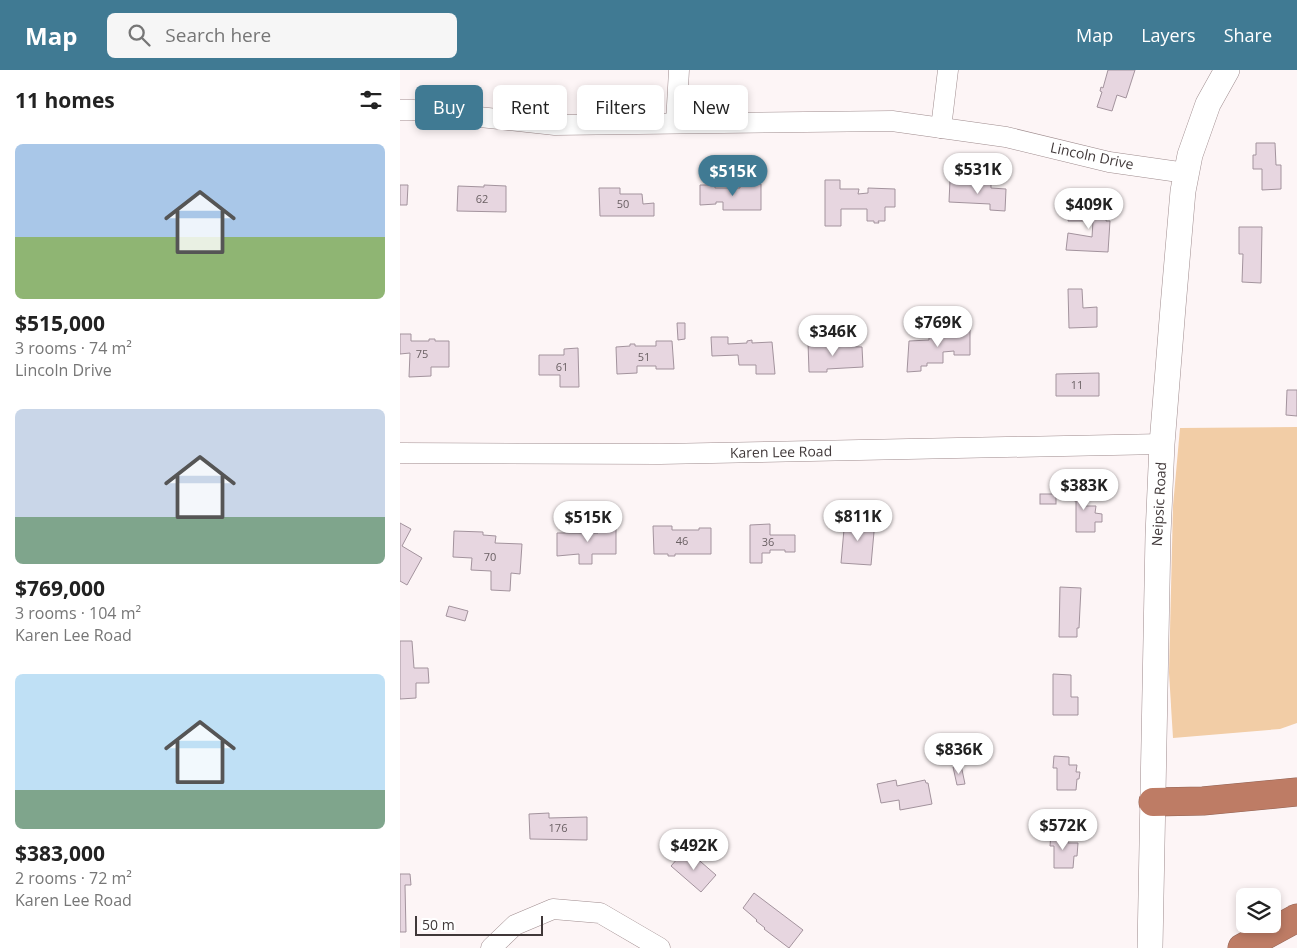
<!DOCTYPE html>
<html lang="en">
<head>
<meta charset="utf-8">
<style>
  body { margin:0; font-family:"Open Sans",sans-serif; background:#f6f6f6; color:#222; height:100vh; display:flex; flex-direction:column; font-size:19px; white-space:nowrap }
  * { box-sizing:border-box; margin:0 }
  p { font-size:16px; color:#767676 }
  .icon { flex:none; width:28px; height:28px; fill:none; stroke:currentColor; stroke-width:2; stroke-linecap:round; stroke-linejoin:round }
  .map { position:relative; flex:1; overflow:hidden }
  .details { display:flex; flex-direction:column; background:#fff; width:400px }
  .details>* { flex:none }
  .guide { position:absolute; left:15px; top:15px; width:475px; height:45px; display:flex; gap:10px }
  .controls { position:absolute; left:836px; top:818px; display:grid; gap:10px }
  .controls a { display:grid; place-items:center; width:45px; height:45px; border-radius:8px; background:#fff; box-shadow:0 2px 8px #0003; font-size:25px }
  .scale { position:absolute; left:15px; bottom:12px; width:128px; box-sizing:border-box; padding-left:5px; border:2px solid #403839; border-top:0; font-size:14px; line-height:18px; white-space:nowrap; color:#403839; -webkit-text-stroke:4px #fff; paint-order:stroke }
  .price { position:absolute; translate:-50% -42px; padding:0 11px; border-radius:18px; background:#fff; color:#222; font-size:16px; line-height:32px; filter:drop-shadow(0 1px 2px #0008) }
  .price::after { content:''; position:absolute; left:50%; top:30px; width:15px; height:11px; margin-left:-8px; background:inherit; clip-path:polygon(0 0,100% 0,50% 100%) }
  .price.current { background:#407a93; color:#fff }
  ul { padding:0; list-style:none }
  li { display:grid; align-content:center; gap:10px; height:265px; padding:0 15px }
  li span { display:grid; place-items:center; height:155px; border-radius:8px; color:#555 }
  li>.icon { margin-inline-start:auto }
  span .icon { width:90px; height:90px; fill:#fffc; stroke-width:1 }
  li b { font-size:21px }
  h2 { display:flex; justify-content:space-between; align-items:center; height:60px; padding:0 15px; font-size:21px }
  .pill { padding:0 18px; border-radius:8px; background:#fff; box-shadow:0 2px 8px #0003; font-size:18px; line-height:45px }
  .pill.current { background:#407a93; color:#fff }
  header { display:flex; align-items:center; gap:30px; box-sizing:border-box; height:70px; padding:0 25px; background:#407a93; color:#fff }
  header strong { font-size:24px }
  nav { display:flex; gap:28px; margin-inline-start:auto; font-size:18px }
  .search { width:350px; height:45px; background:#f6f6f6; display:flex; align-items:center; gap:12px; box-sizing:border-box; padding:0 18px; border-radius:8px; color:#767676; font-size:19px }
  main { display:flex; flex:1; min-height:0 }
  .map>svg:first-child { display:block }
  .green { fill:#f2cda6 }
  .building { fill:#e7d6e0; stroke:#a3939d }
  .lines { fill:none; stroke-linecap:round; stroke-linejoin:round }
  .minor-casing { stroke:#9f8c8e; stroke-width:21 }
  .tertiary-casing { stroke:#9f8c8e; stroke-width:26 }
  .motorway-casing { stroke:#926456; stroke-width:29 }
  .minor { stroke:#fff; stroke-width:20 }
  .tertiary { stroke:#fff; stroke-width:25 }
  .motorway { stroke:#be7c65; stroke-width:28 }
  .labels { text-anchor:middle; stroke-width:4.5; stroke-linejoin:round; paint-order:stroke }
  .number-label { font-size:11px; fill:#6a6063 }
  .street-label { font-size:14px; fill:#403839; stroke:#fff }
</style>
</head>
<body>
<header>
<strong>Map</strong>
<div class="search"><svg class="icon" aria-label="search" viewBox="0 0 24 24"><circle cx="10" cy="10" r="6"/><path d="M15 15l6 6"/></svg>Search here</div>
<nav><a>Map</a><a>Layers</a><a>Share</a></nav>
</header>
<main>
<section class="details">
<h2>11 homes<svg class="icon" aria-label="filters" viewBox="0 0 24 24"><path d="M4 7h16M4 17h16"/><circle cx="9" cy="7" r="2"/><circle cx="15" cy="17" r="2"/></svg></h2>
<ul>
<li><span style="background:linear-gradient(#a9c7e8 60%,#8fb573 0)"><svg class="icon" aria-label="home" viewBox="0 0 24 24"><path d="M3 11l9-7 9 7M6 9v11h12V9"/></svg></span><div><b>$515,000</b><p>3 rooms · 74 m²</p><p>Lincoln Drive</p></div></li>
<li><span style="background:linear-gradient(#c9d6e8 70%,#7fa58c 0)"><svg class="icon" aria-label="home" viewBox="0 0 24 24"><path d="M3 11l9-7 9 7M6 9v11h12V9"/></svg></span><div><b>$769,000</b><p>3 rooms · 104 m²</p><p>Karen Lee Road</p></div></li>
<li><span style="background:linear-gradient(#bfe0f5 75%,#7fa58c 0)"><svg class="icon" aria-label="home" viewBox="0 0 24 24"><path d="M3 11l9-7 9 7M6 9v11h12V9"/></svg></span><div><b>$383,000</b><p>2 rooms · 72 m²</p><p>Karen Lee Road</p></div></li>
</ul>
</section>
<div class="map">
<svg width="897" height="878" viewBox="0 0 897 878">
  <rect width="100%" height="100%" fill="#fdf5f6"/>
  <!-- green -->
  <path class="green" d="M897,357V653L880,659L773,668L769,603L773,436L780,358Z"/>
  <!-- building -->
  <g class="building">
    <path d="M708,0H735L726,28L717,25L712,41L697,37L702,22L700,21L701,17L703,18Z"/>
    <path d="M856,73H875L876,95H881V119L862,120V99H853V85H856Z"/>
    <path d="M425,110H440V119H459L458,124L468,123V118L495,119V137H485V151H478L479,153H474V151H467V139H441V156H425Z"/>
    <path d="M550,110L567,111V113L591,114V118L606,119L605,141L590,140V134L549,132Z"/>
    <path d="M340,114H361V140H323V132H316V134L300,135V115H315V118H340Z"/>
    <path d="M0,115H8L7,135H0Z"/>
    <path d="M84,115L106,116V142L57,141L58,116L84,117Z"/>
    <path d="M199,118H220V124H242L243,134L254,133V146H200Z"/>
    <path d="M670,134L696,137L695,142L707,143L706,151H710L708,182L666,180L668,163L692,167L693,151H668Z"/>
    <path d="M839,157H862L861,213L842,212L843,184H839Z"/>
    <path d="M668,219H682L683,238L697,237V257L669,258Z"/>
    <path d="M277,253H285V269L278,270Z"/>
    <path d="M545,258H550V260H570V285H554V281L543,282V293H527V296H521V301L507,302L509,271L529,270V260L545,259Z"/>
    <path d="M0,264H11V271H29V269H35V271H49V297H31V306L9,307L10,283L0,284Z"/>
    <path d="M311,267H328V274L347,273V271L352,270V273L372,272L375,304H356V295H339L338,285L312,286Z"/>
    <path d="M256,271H272L274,299H256V296H237V303L217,304L216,277L230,276V274H235V276H256Z"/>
    <path d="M408,272H429V276L462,277L463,297L427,299V302H409Z"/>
    <path d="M178,278L179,317H160V305H139V285H164V279Z"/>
    <path d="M699,303V326H656V304Z"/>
    <path d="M887,320H897V346L886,345Z"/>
    <path d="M672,413H684L683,436H696L695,443L702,444V452H695V462H676V431L671,430Z"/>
    <rect x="640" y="424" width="16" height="10"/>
    <path d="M445,448L475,451L471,495L441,493Z"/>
    <path d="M0,453L11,459L2,476L22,488L7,515L0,511Z"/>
    <path d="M198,454H216V484H192V494H179V484L157,486V463H198Z"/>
    <path d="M370,454V465H395V482H385V480H370V483H362V493H350V455Z"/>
    <path d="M253,456H272V460H299V458H311V484H275V486H268V484H254Z"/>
    <path d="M54,461L83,462V465L96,466L95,473L122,474L120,504L111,503L110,521L91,520V501L71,500L72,488L53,487Z"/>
    <path d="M660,517L681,518L679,558H677V567H659Z"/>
    <path d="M49,536L68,541L65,551L46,546Z"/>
    <path d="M0,571H12L14,598H28L29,613H16V628L0,629Z"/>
    <path d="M653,604L671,605V627H678V645H653Z"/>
    <path d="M654,686L669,687V695H677L676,702H680L679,709H677L676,720H657V698H653Z"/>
    <path d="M561,695L565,714L557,715L553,697Z"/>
    <path d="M496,710L497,716L525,710L526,713H528L532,734L500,740L499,730L481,733L477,714Z"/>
    <path d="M149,743V748L187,747V770L130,769L129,744Z"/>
    <path d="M651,763H668V773H678L677,786H674L673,798H654V776H650Z"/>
    <path d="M286,779L316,805L301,822L271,796Z"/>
    <path d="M0,804H10L11,815H5L6,862H0Z"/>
    <path d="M354,823L403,860L389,878L364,859L365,858L356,851L357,850L343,838Z"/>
  </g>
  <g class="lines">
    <defs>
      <g id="minor">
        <path d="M0,40H13L155,55L492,51L606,67L709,92L786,103"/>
        <path d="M276,53L279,0"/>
        <path d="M541,58L548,0"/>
        <path d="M0,383L260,384L762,374"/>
        <path d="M91,878L115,855L153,839L200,843L260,878"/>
      </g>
      <path id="tertiary" d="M750,878L758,465L762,374L773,237L783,121L790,85L808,34L827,0"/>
      <g id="motorway">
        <path d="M753,732L803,731L897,722"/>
        <path d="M842,878L897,848"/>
      </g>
    </defs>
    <!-- minor casing -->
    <use href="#minor" class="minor-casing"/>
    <!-- tertiary casing -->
    <use href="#tertiary" class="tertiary-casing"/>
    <!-- motorway casing -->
    <use href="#motorway" class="motorway-casing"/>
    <!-- minor -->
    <use href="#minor" class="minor"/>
    <!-- tertiary -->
    <use href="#tertiary" class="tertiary"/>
    <!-- motorway -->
    <use href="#motorway" class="motorway"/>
  </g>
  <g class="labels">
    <!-- number labels -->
    <g class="number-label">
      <text x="82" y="133">62</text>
      <text x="223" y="138">50</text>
      <text x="22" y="288">75</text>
      <text x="244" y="291">51</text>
      <text x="162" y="301">61</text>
      <text x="677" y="319">11</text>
      <text x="282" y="475">46</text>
      <text x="368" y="476">36</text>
      <text x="90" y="491">70</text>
      <text x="158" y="762">176</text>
    </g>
    <!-- street labels -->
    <g class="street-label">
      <text transform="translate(692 86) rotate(12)" y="5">Lincoln Drive</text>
      <text transform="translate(381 382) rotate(-1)" y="5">Karen Lee Road</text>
      <text transform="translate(759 434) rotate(-87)" y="5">Neipsic Road</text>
    </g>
  </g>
</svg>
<div class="controls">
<a><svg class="icon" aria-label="layers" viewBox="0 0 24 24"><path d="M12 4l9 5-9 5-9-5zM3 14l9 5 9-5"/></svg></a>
</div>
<div class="scale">50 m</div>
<b class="price" style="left:578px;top:125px">$531K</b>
<b class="price current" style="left:333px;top:127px">$515K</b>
<b class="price" style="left:689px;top:160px">$409K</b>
<b class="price" style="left:538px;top:278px">$769K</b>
<b class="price" style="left:433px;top:287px">$346K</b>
<b class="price" style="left:684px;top:441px">$383K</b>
<b class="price" style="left:458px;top:472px">$811K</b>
<b class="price" style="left:188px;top:473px">$515K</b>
<b class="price" style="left:559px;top:705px">$836K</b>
<b class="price" style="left:663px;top:781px">$572K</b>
<b class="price" style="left:294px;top:801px">$492K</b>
<div class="guide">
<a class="pill current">Buy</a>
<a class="pill">Rent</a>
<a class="pill">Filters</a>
<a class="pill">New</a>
</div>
</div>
</main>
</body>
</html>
